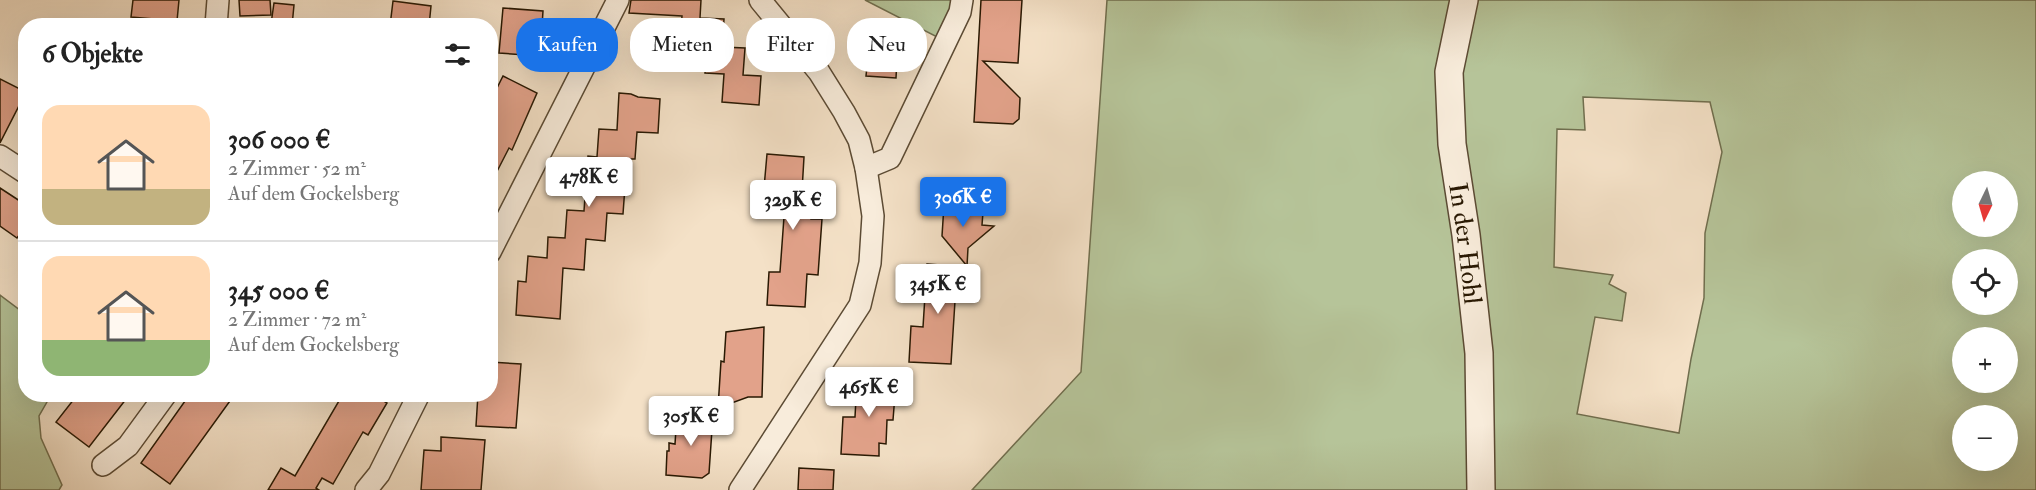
<!DOCTYPE html>
<html lang="de">
<head>
<meta charset="utf-8">
<style>
  body { margin:0; font-family:"IM FELL Double Pica",serif; background:#f6f6f6; color:#222; height:100vh; display:flex; flex-direction:column; font-size:22px; white-space:nowrap }
  * { box-sizing:border-box; margin:0 }
  p { font-size:20px; color:#767676 }
  .icon { flex:none; width:33px; height:33px; fill:none; stroke:currentColor; stroke-width:2; stroke-linecap:round; stroke-linejoin:round }
  .map { position:relative; flex:1; overflow:hidden }
  .drawer { position:absolute; left:18px; top:18px; width:480px; height:384px; display:flex; flex-direction:column; background:#fff; border-radius:24px; box-shadow:0 6px 24px #0002 }
  .drawer>* { flex:none }
  .hud { position:absolute; left:516px; top:18px; width:570px; height:54px; display:flex; gap:12px }
  .needle { width:39px; rotate:185deg }
  .buttons { position:absolute; left:1952px; top:171px; display:grid; gap:12px }
  .buttons a { display:grid; place-items:center; width:66px; height:66px; border-radius:50%; background:#fff; box-shadow:0 6px 24px #0002; font-size:30px }
  .price { position:absolute; translate:-50% -51px; padding:0 14px; border-radius:6px; background:#fff; color:#222; font-size:20px; line-height:39px; filter:drop-shadow(0 2px 3px #0008) }
  .price::after { content:''; position:absolute; left:50%; top:36px; width:18px; height:14px; margin-left:-9px; background:inherit; clip-path:polygon(0 0,100% 0,50% 100%) }
  .price.current { background:#1a73e8; color:#fff }
  ul { padding:0; list-style:none }
  li { display:flex; align-items:center; gap:18px; height:150px; padding:0 24px }
  li+li { border-top:2px solid #e0e0e0 }
  li span { display:grid; place-items:center; flex:none; width:168px; height:120px; border-radius:18px; color:#555 }
  li>.icon { margin-inline-start:auto }
  span .icon { width:72px; height:72px; fill:#fffc; stroke-width:1 }
  li b { font-size:26px }
  h2 { display:flex; justify-content:space-between; align-items:center; height:72px; padding:0 24px; font-size:26px }
  .chip { padding:0 21px; border-radius:24px; background:#fff; box-shadow:0 6px 24px #0002; font-size:21px; line-height:54px }
  .chip.current { background:#1a73e8; color:#fff }
  .map>svg:first-child { display:block }
  .green { fill:#b6c499; stroke:#706e4e; stroke-width:1.5; fill-rule:evenodd }
  .building { fill:#e2a28a; stroke:#291903; stroke-width:1.5 }
  .lines { fill:none; stroke-linecap:round; stroke-linejoin:round }
  .minor-casing { stroke:#5c4b34; stroke-width:24 }
  .tertiary-casing { stroke:#5c4b34; stroke-width:30 }
  .minor { stroke:#f8ecdb; stroke-width:21 }
  .tertiary { stroke:#f8ecdb; stroke-width:27 }
  .labels { text-anchor:middle; stroke-width:5; stroke-linejoin:round; paint-order:stroke }
  .street-label { font-size:26px; fill:#291903; stroke:#f8ecdb }
</style>
</head>
<body>
<div class="map">
<svg width="2036" height="490" viewBox="0 0 2036 490">
  <rect width="100%" height="100%" fill="#f4e1c7"/>
  <filter id="stains"><feTurbulence type="fractalNoise" baseFrequency=".00333" numOctaves="4"/><feColorMatrix values="0 0 0 0 .2 0 0 0 0 .09 0 0 0 0 .02 0 0 0 .5 -.17"/></filter>
  <radialGradient id="worn" r=".72"><stop offset=".6" stop-color="#630" stop-opacity="0"/><stop offset="1" stop-color="#630" stop-opacity=".3"/></radialGradient>
  <!-- green -->
  <g class="green">
    <path d="M865,0H956L941,39Z"/>
    <path d="M1107,0H2036V490H972L1081,372ZM1583,97L1710,102L1722,152L1705,233L1704,298L1691,359L1679,433L1577,414L1595,317L1622,321L1626,293L1609,284L1613,275L1554,267L1557,129L1585,130ZM1962,182H2007V226H1962ZM1962,260H2007V304H1962ZM1962,338H2007V382H1962ZM1962,416H2007V460H1962Z"/>
    <path d="M0,295L25,314L26,394L51,395L39,416L41,438L62,485L59,490H0Z"/>
  </g>
  <!-- building -->
  <g class="building">
    <path d="M133,0H179L177,21L131,17Z"/>
    <path d="M239,0H270L271,15L240,16Z"/>
    <path d="M631,0H701L700,18L724,19L722,47L745,48L743,75L761,76L759,105L722,102L724,74L705,73L707,46L680,44L682,16L629,13Z"/>
    <path d="M981,0H1022L1018,63L983,61L1020,98L1019,119L1013,124L974,122Z"/>
    <path d="M393,1L431,6L429,26H390Z"/>
    <path d="M274,3L294,5L292,26L271,24Z"/>
    <path d="M503,8L543,11L540,56L499,53Z"/>
    <path d="M870,37L898,40L896,78L866,76Z"/>
    <path d="M503,76L537,93L512,150L509,148L490,185V102Z"/>
    <path d="M0,79L26,92L0,143Z"/>
    <path d="M619,93L631,94L638,97L660,99L658,133L637,132L635,159H627L623,214L607,213L605,241L586,239L584,270L563,268L560,319L516,315L518,281L526,282L528,256L547,258L548,237L565,238L567,210L584,211L588,156L597,157L599,129L617,130Z"/>
    <path d="M767,154L804,157L802,191H813L811,219H822L818,275L807,274L805,307L767,305L769,272H780L784,217L773,216L775,189L764,188Z"/>
    <path d="M0,188L26,205V226L17,238L0,226Z"/>
    <path d="M944,205L978,207L983,212L982,225L994,226L968,248L967,266L942,236Z"/>
    <path d="M927,264L967,267L965,302L955,301L951,364L909,362L911,326L923,327Z"/>
    <path d="M764,327L762,397H748L718,408L721,361L724,362L726,332Z"/>
    <path d="M490,362L521,364L516,428L476,426L478,394H490Z"/>
    <path d="M857,380L896,382L893,420H887L886,444L879,443V456L841,454L843,417H855Z"/>
    <path d="M78,394H130L89,447L56,422Z"/>
    <path d="M190,394H235L170,484L141,463Z"/>
    <path d="M343,394H385L382,400L387,403L368,435L363,432L333,484L322,478L316,488L319,490H268L281,468L295,476Z"/>
    <path d="M677,413L713,415L709,473L702,478L666,475L667,451H669V443L675,444Z"/>
    <path d="M441,437L485,440L481,490H421L424,450L441,451Z"/>
    <path d="M799,468L834,470L833,490H798Z"/>
  </g>
  <g class="lines">
    <defs>
      <g id="minor">
        <path d="M216,26L218,0"/>
        <path d="M0,156L26,173"/>
        <path d="M866,168L890,158L960,12L962,0"/>
        <path d="M490,252L618,0"/>
        <path d="M103,465L128,446L166,394"/>
        <path d="M366,490L379,474L419,394"/>
        <path d="M740,490L860,305L870,263L873,216L866,168L859,140L844,112L819,72L760,0"/>
      </g>
      <g id="tertiary">
        <path id="s1" d="M1464,0L1449,72L1452,144L1466,235L1479,353L1481,490"/>
      </g>
    </defs>
    <!-- minor casing -->
    <use href="#minor" class="minor-casing"/>
    <!-- tertiary casing -->
    <use href="#tertiary" class="tertiary-casing"/>
    <!-- minor -->
    <use href="#minor" class="minor"/>
    <!-- tertiary -->
    <use href="#tertiary" class="tertiary"/>
  </g>
  <g class="labels">
    <!-- street labels -->
    <g class="street-label">
      <text dy="9" stroke="none"><textPath href="#s1" startOffset="246">In der Hohl</textPath></text>
    </g>
  </g>
  <rect width="100%" height="100%" filter="url(#stains)"/>
  <rect width="100%" height="100%" fill="url(#worn)"/>
</svg>
<div class="buttons">
<a><svg class="needle" viewBox="-14 -14 28 28"><path d="M0-13l5 13h-10z" fill="#e53935"/><path d="M0 13l5-13h-10z" fill="#767676"/></svg></a>
<a><svg class="icon" aria-label="locate" viewBox="0 0 24 24"><circle cx="12" cy="12" r="6"/><path d="M12 2v4M12 18v4M2 12h4M18 12h4"/></svg></a>
<a>+</a>
<a>−</a>
</div>
<b class="price" style="left:589px;top:208px">478K €</b>
<b class="price current" style="left:963px;top:228px">306K €</b>
<b class="price" style="left:793px;top:231px">329K €</b>
<b class="price" style="left:938px;top:315px">345K €</b>
<b class="price" style="left:869px;top:418px">465K €</b>
<b class="price" style="left:691px;top:447px">305K €</b>
<div class="hud">
<a class="chip current">Kaufen</a>
<a class="chip">Mieten</a>
<a class="chip">Filter</a>
<a class="chip">Neu</a>
</div>
<section class="drawer">
<h2>6 Objekte<svg class="icon" aria-label="filters" viewBox="0 0 24 24"><path d="M4 7h16M4 17h16"/><circle cx="9" cy="7" r="2"/><circle cx="15" cy="17" r="2"/></svg></h2>
<ul>
<li><span style="background:linear-gradient(#ffd9b3 70%,#c2b280 0)"><svg class="icon" aria-label="home" viewBox="0 0 24 24"><path d="M3 11l9-7 9 7M6 9v11h12V9"/></svg></span><div><b>306 000 €</b><p>2 Zimmer · 52 m²</p><p>Auf dem Gockelsberg</p></div></li>
<li><span style="background:linear-gradient(#ffd9b3 70%,#8fb573 0)"><svg class="icon" aria-label="home" viewBox="0 0 24 24"><path d="M3 11l9-7 9 7M6 9v11h12V9"/></svg></span><div><b>345 000 €</b><p>2 Zimmer · 72 m²</p><p>Auf dem Gockelsberg</p></div></li>
</ul>
</section>
</div>
</body>
</html>
